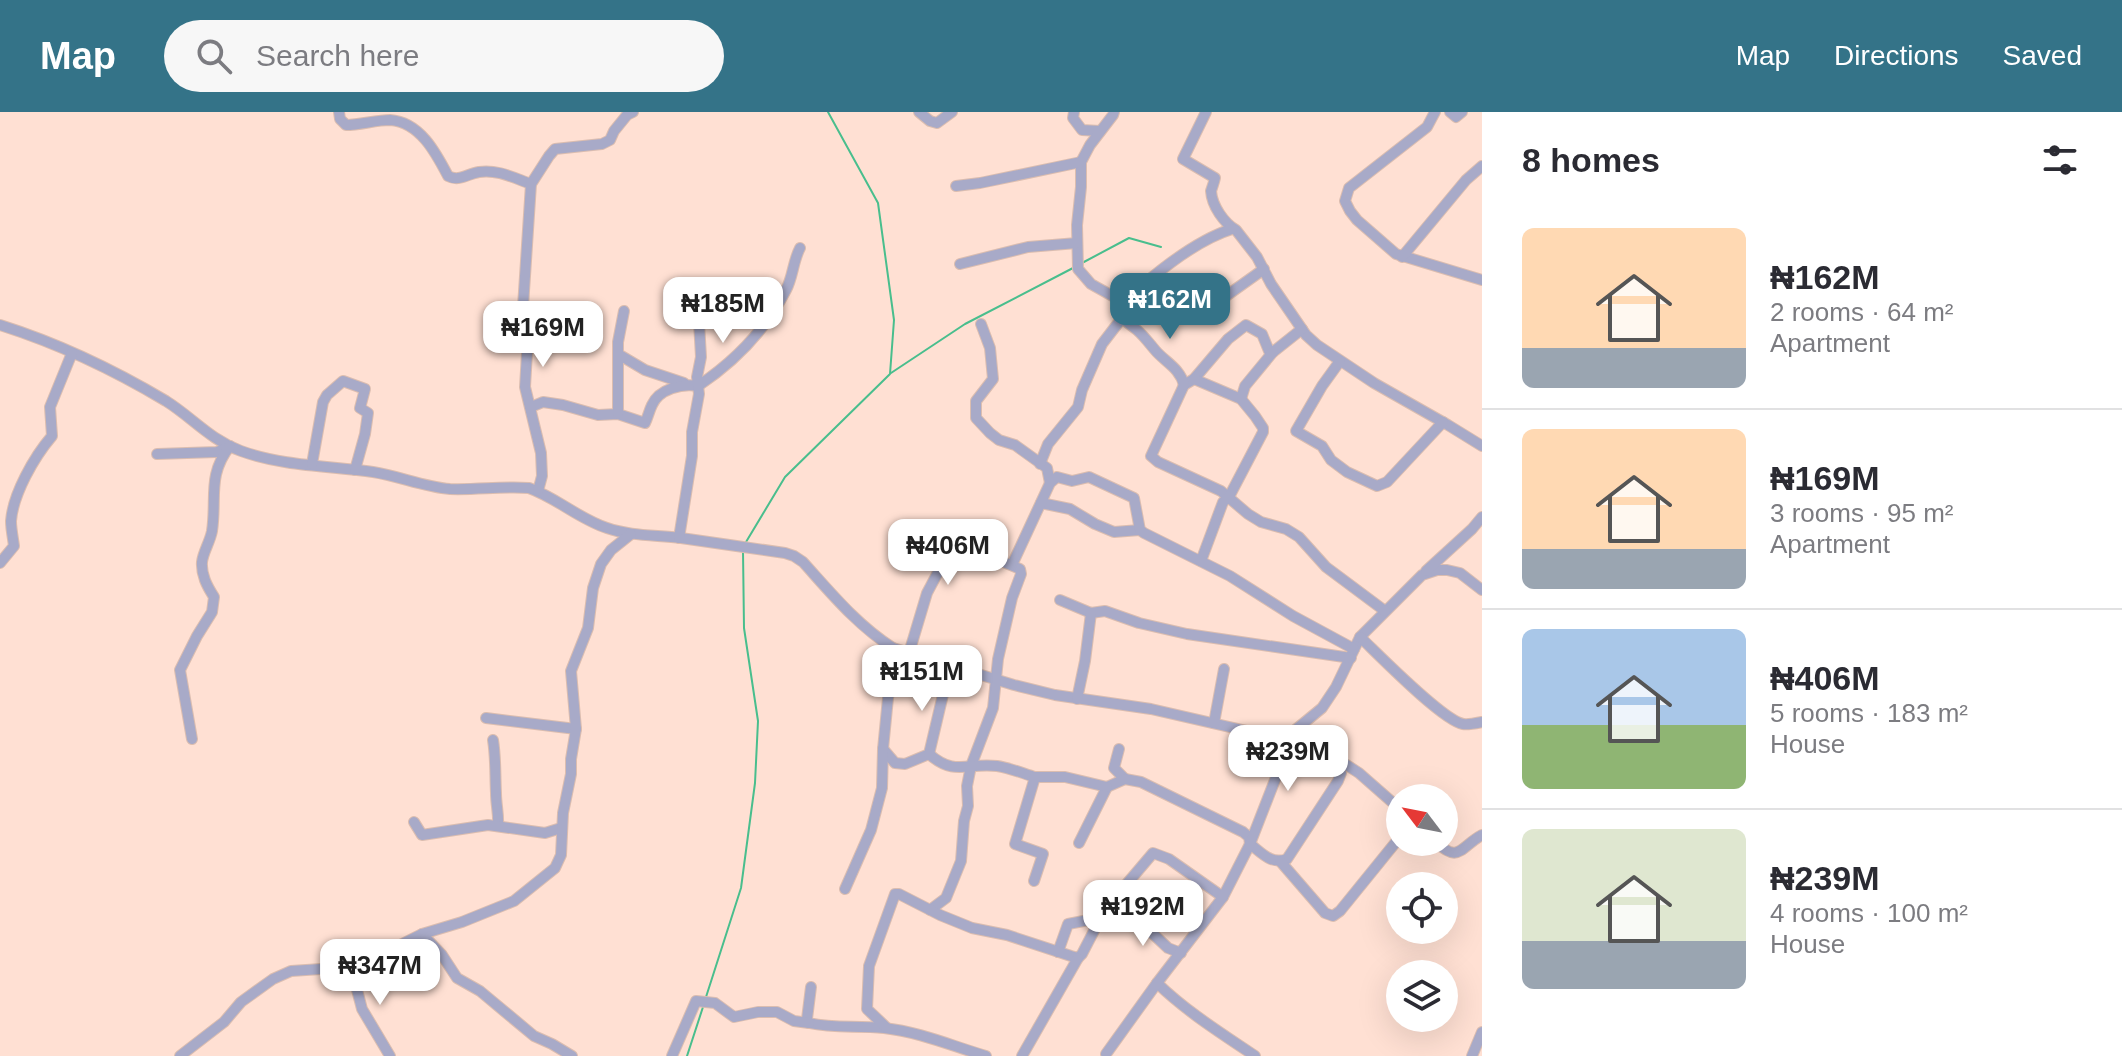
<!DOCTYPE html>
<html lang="en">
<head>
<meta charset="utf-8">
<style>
  body { margin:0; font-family:Helvetica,sans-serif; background:#f7f7f7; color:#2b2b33; height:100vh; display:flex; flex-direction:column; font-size:30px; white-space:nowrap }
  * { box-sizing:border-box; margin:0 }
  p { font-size:26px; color:#7c7c81 }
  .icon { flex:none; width:44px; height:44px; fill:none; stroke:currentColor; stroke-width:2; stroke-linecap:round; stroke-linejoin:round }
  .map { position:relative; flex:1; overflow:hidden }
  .side { display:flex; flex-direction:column; background:#fff; width:640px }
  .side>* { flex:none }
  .needle { width:52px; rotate:302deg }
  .tools { position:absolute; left:1386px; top:672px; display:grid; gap:16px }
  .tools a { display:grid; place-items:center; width:72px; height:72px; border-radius:50%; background:#fff; box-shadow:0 8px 32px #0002; font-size:40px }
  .price { position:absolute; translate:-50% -68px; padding:0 18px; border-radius:16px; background:#fff; color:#222; font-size:26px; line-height:52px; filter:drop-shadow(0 2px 4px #0008) }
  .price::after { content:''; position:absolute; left:50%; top:48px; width:24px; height:18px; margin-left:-12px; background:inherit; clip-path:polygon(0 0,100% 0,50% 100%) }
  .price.selected { background:#347388; color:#fff }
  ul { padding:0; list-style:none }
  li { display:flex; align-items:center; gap:24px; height:200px; padding:0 40px }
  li+li { border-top:2px solid #e1e1e2 }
  li span { display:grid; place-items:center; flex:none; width:224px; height:160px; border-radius:12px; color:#555 }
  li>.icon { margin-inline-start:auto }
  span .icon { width:96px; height:96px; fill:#fffc; stroke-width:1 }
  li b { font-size:34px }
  h2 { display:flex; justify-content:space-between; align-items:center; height:96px; padding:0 40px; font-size:34px }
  header { display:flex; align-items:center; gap:48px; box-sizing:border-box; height:112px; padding:0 40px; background:#347388; color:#fff }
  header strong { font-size:38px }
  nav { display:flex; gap:44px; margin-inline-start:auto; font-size:28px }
  .search { width:560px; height:72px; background:#f7f7f7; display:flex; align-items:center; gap:20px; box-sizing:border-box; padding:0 28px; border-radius:44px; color:#7c7c81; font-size:30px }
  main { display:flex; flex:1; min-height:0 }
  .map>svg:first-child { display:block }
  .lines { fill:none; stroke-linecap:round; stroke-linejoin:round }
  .stream { stroke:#49be8d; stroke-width:2 }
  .minor-casing { stroke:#dbbdb0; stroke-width:12 }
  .minor { stroke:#a8aac8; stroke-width:10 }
</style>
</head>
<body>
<header>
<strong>Map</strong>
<div class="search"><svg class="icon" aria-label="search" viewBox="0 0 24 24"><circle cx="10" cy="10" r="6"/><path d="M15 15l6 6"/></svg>Search here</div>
<nav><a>Map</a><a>Directions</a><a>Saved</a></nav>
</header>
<main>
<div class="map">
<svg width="1482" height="944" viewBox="0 0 1482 944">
  <rect width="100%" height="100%" fill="#ffe0d3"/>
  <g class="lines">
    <!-- stream -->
    <g class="stream">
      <path d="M1082,151L1129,126L1161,135"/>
      <path d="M891,261L965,212L1073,156"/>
      <path d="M746,430L785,365L890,262L894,208L878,91L828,0"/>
      <path d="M706,885L741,776L755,671L758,609L744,516L743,439"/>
      <path d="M687,944L703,895"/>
    </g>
    <defs>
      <g id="minor">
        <path d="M339,0L340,7L346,13C360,13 376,8 390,8C420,10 436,41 448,64C459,70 467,62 479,60C497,57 514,66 531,72"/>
        <path d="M919,0L930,9L937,11L952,0"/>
        <path d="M1074,0L1073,6L1082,18L1100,19"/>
        <path d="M1114,0L1113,3L1090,33L1081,50V75L1077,113L1078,157L1091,172L1125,191"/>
        <path d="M1206,0L1183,47L1215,66C1215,67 1211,79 1211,79C1212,94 1224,111 1236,118L1257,145L1271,172L1306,223L1317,233L1374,271L1448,313L1482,334"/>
        <path d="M1435,0L1427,15L1349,76L1345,89L1350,99L1357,108L1396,142L1482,168"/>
        <path d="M1450,0L1456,5L1462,0"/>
        <path d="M956,74L980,71L1081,50"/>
        <path d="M1402,145L1466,68L1482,54"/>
        <path d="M960,152L1028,135L1077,131"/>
        <path d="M1195,192L1201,199H1205L1264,157"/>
        <path d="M981,212L990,236L993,267L976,289V306L990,321L999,328L1015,333L1047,356L1050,371"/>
        <path d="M0,213C57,231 114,258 166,289C193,306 209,327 241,339C282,354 330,354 373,360C399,364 424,375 450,377C477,378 503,374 529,376C557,386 579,407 607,416C630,424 656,423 681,426C716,431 750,436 785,441L794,444L803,450C831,481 857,513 893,536L1014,573L1055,583L1151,597L1260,622L1280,624L1294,619L1322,596L1336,575L1360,525L1422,463L1437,458H1447L1460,461L1482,478"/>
        <path d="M1302,217L1273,240L1269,239L1262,222L1246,213L1228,227L1194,267L1184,273L1151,344L1158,350L1221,379L1248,402L1261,410L1286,417L1299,425L1326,455L1385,499"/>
        <path d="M528,224L545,218L578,214"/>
        <path d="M618,242L645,258L684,271"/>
        <path d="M1340,249L1322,274L1296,319L1322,334L1331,348L1347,360L1377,374L1387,370L1443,310"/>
        <path d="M1194,267L1241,287L1255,304L1263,316V320L1229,385L1223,390L1201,449"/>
        <path d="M1184,273C1180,256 1165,250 1155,238C1149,231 1144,224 1137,218C1130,212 1122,208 1119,200C1140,170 1196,128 1232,117"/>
        <path d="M1241,287L1245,274L1273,240"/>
        <path d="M531,295L543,290L563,293L598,303L618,302L645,311C648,305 649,299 652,293C659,277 682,271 698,274C734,250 766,217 786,178C793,165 793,149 800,136"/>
        <path d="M618,302V230L624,199"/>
        <path d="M157,342L217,340L226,336"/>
        <path d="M312,352L323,290L327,283L343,269L365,277L360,296L368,301L365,322L355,358"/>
        <path d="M1040,352L1048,332L1078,295L1082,278L1102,232L1122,206"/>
        <path d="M538,379L542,364L541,341L525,275L528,224L522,210L531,72L549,44L555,37L602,32L610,28L614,19L627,3L633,0"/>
        <path d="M1041,391L1070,397L1095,412L1114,420L1140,418"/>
        <path d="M679,426L692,344V320L699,282L697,265L701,245L697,175"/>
        <path d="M0,451L14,434C13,426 11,417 11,409C13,382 34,345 52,324L50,295L72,241"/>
        <path d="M1012,453L1050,371L1057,365L1072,369L1089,365L1134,386L1140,418L1144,421L1230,464L1293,504L1354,537"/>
        <path d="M1426,459L1472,417L1482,405"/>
        <path d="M1060,488L1091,501L1105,499L1139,511L1187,522L1351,546"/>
        <path d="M1360,525C1378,542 1442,608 1463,612C1468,613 1477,611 1482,610"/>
        <path d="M909,541L927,481L953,432L956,430L1020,457L1021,462L1012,486L998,547L993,596L971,654L967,674L968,694L964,709L961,749L946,786L930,798"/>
        <path d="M1077,587L1085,549L1091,501"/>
        <path d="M486,606L576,617"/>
        <path d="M1214,611L1224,557"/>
        <path d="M192,627L180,558L197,524L212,500L214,485C207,474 201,463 202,450C203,440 210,430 212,419C217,386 207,363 230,334"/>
        <path d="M493,628C496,647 495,663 496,681C496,693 499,703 498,714"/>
        <path d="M883,637L895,651L905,652L929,642L950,553"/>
        <path d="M1119,637L1114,656L1125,667"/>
        <path d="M929,642C955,665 968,650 997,654C1010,656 1022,661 1035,665"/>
        <path d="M414,710L422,723L488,713L545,721L561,716"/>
        <path d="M1436,730C1459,752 1460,735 1482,723"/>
        <path d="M1079,731L1107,675L1125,667L1141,670L1243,720L1249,725L1250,732C1262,741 1271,753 1287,747L1338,669L1341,661L1336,646"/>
        <path d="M1280,749L1325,801L1333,804L1340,799L1400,725"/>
        <path d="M1034,769L1043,742L1015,732L1035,665H1065L1107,675"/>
        <path d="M845,777L871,718L882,676L883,637L888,586L897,546L893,536"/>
        <path d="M422,822L442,843L457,866L480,879L534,924L552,932L572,944"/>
        <path d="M1058,840L1068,812L1104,805L1119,781L1153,741L1169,747L1223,785"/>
        <path d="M351,855L362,897L390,944"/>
        <path d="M1157,871C1187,900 1221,921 1255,944"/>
        <path d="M811,875L807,907L809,911C835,917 857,913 884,916C920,920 952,934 986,944"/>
        <path d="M887,916L867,897L869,854L895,782H899L940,803L972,816L1007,823L1071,844L1078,846L1082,842L1098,811L1104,805L1113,803L1152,821L1168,836L1181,841"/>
        <path d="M1106,942L1157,871L1223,785L1250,732L1294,619L1359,661L1400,697"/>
        <path d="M180,944L224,910L241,890L273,867L291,859L351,855L378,844L422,822L462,810L514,789L555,756L561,743L563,701L571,662V647L576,617L571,559L588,516L593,476L601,452L611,438L631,422"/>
        <path d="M672,944L696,889L715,891L734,905L758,900H777L794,909L809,911"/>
        <path d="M1022,944L1078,846"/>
        <path d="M1472,944L1482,920"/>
      </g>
    </defs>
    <!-- minor casing -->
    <use href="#minor" class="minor-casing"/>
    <!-- minor -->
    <use href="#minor" class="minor"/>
  </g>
</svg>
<div class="tools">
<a><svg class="needle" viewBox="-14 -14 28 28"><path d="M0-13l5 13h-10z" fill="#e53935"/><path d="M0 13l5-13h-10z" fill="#7c7c81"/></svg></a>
<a><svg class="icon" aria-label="locate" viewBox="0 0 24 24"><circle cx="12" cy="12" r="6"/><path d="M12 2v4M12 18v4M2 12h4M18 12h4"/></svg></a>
<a><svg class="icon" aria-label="layers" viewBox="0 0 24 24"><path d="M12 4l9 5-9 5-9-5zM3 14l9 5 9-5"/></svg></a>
</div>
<b class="price selected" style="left:1170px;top:229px">₦162M</b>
<b class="price" style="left:723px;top:233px">₦185M</b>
<b class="price" style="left:543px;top:257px">₦169M</b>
<b class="price" style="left:948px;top:475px">₦406M</b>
<b class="price" style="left:922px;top:601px">₦151M</b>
<b class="price" style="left:1288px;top:681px">₦239M</b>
<b class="price" style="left:1143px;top:836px">₦192M</b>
<b class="price" style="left:380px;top:895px">₦347M</b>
</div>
<section class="side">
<h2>8 homes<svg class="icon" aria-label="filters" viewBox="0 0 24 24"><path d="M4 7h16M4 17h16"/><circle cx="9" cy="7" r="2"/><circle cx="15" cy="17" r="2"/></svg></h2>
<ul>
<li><span style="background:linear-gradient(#ffd9b3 75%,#9aa5b1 0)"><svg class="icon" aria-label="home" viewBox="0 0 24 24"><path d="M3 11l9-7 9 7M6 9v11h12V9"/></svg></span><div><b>₦162M</b><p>2 rooms · 64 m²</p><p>Apartment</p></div></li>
<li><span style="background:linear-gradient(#ffd9b3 75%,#9aa5b1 0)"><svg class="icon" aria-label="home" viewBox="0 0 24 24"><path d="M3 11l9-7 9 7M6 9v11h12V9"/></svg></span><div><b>₦169M</b><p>3 rooms · 95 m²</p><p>Apartment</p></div></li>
<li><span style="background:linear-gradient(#a9c7e8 60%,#8fb573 0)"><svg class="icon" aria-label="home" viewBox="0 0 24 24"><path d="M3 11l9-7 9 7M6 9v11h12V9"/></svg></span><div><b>₦406M</b><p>5 rooms · 183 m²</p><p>House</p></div></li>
<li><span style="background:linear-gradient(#dfe7d0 70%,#9aa5b1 0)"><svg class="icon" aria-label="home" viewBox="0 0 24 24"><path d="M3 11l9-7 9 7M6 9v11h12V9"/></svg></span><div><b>₦239M</b><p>4 rooms · 100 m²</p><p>House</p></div></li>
</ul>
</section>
</main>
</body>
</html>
